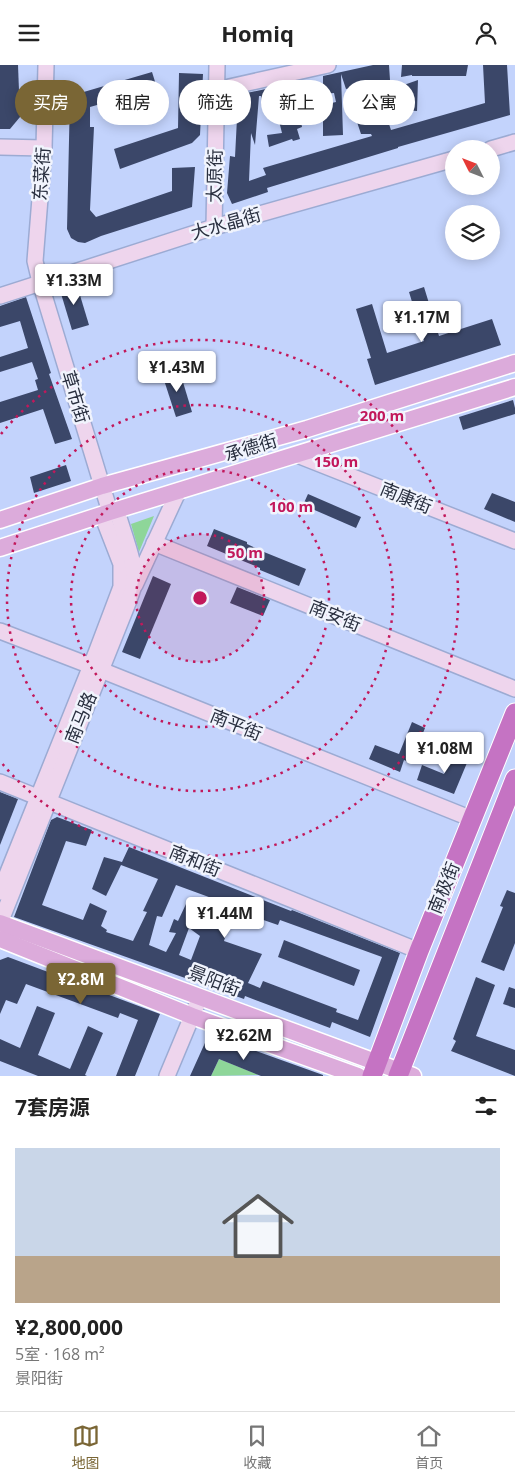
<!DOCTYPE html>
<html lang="zh">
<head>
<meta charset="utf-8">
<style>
  body { margin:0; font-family:"Open Sans","Noto Sans SC",sans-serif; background:#f6f6f6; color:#222; height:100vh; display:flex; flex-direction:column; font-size:19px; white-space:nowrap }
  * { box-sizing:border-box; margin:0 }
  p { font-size:16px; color:#767676 }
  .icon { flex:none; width:28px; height:28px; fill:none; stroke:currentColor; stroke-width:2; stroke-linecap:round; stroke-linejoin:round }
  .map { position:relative; height:1011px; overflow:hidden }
  .sheet { display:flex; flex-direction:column; background:#fff; flex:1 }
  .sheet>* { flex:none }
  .hud { position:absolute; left:15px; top:15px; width:485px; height:45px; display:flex; gap:10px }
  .needle { width:32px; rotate:312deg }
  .controls { position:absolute; left:445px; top:75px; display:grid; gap:10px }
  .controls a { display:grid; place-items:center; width:55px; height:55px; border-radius:50%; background:#fff; box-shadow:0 2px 12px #0003; font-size:25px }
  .price { position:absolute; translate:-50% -42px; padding:0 11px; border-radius:5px; background:#fff; color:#222; font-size:16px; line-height:32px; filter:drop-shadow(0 1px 2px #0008) }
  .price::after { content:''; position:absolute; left:50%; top:30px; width:15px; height:11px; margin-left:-8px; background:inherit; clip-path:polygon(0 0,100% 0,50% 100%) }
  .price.current { background:#7a6635; color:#fff }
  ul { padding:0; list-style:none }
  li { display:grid; align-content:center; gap:10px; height:265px; padding:0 15px }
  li+li { border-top:1px solid #e0e0e0 }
  li span { display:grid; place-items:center; height:155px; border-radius:0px; color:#555 }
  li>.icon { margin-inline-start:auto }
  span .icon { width:90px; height:90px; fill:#fffc; stroke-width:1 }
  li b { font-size:21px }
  h2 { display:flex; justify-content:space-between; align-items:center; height:60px; padding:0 15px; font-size:21px }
  .pill { padding:0 18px; border-radius:22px; background:#fff; box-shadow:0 2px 12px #0003; font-size:18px; line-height:45px }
  .pill.current { background:#7a6635; color:#fff }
  header { display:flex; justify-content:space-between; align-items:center; height:65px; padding:0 15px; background:#fff; font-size:22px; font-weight:700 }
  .dock { display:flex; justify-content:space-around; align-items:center; height:70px; border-top:1px solid #e0e0e0; background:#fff; font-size:14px; color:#767676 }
  .dock a { display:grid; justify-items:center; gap:2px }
  .dock .current { color:#7a6635 }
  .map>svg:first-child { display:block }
  .green { fill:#8ed699 }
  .building { fill:#3b4769; fill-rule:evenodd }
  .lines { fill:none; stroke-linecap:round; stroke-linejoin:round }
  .secondary-casing { stroke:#9cabd3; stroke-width:18 }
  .primary-casing { stroke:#fff; stroke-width:19 }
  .highway-casing { stroke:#fff; stroke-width:21 }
  .secondary { stroke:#eed5ed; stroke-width:15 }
  .primary { stroke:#dcabdb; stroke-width:16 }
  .highway { stroke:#c573c3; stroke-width:19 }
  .ring { fill:none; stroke:#c2185b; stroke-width:2.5; stroke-dasharray:2.5 5 }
  .labels { text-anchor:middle; stroke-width:5; stroke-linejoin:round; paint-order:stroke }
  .street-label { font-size:18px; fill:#2a3040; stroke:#f1f4fd }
  .centre { fill:#c2185b; stroke:#f1f4fd; stroke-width:2.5 }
  .ring-label { font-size:15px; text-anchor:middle; font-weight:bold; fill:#c2185b; stroke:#f1f4fd; stroke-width:5; stroke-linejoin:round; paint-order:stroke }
</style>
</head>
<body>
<header><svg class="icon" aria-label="menu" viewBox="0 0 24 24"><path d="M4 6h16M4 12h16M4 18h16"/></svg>Homiq<svg class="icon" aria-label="person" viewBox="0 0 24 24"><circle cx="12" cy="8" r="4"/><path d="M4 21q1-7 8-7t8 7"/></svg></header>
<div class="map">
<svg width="515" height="1011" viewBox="0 0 515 1011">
  <rect width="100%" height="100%" fill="#c3d3fc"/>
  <!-- green -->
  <g class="green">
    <path d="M154,451L139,487L131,459Z"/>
    <path d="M219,994L259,1010L211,1011Z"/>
  </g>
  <!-- building -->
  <g class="building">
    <path d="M0,0H18L20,52L10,64H0Z"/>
    <path d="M373,0H389L390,15L346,24L341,9L343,70L323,71V40L336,37L334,28L323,29V11Z"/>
    <path d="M402,0H468L466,11H412V10L401,12Z"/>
    <path d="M483,0H507L510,50L398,82V83L267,123L268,127L232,139L227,128L230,91L235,92L238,34L242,29L309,15L312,31L262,41L261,31H259L255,80L251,68L249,116L266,110L263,103L372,71L371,69H361L351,39L379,29L391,65L485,38Z"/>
    <path d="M152,7L157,23L90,42V62H94L90,145L96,152L172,126V103L195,102L192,142L101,171L85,178L78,177L71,173L67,164L70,31Z"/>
    <path d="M179,8L203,9L200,70L192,78L120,104L114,84L178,63Z"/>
    <path d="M418,15L417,46L400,45L401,21Z"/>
    <path d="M299,46L302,62L297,64L300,74L293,76L292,74L269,82L267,70L282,68L278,52Z"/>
    <path d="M76,217L89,260L72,265L59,222Z"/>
    <path d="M424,222L439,271L492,254L501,280L375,320L367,294L371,293L356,244L372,239L387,288L424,276L409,227Z"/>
    <path d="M26,232L51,308L49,309L72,374L55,379L43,344L0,358V337L38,325L35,315L38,314L32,297L0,307V292L28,283L20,256L0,262V241Z"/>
    <path d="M179,304L192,347L176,352L162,309Z"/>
    <path d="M513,335L515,343V349L463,365L459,352Z"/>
    <path d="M66,400L71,416L34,428L30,412Z"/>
    <path d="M492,428L515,437V457L484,444Z"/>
    <path d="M308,429L361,452L356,463L303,440Z"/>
    <path d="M214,464L247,477V479L264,487L306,504L299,521L260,505V503L243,496L207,481Z"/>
    <path d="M153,511L171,519L140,594L122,587Z"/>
    <path d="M237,522L270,535L263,551L230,538Z"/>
    <path d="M412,657L425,663L411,698L404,695L400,707L369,694L375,680L399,689Z"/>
    <path d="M453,688L469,693L454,729L417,715L422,700L444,709Z"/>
    <path d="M0,727L18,734L0,780Z"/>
    <path d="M57,752L92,765L86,781L66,776L42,840L83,855L90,838L107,846L101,861L107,865L106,867L133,876L147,847L143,846L158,814L121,800L106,831L92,824L104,792L122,797L129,782L291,846L292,845L400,888L370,972L332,957L330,963L245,931L244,934L14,852L51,755ZM176,820L217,835L210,852L195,847L197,842L186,839L178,856L174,854L169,867L176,868L166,887L149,880L157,851L162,852ZM234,845L278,860L280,855L382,892L358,955L336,947L337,944L263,916L260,923L248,918L262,889L224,876ZM189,863L200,871L191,895L179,890Z"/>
    <path d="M507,825L515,828V878L504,906L481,897L503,842L500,841Z"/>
    <path d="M284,875L360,905L354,921L278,892Z"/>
    <path d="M8,892L160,949L135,1011H116L138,955L120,948L118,953L26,919L17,939L6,935L0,949V895Z"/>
    <path d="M476,912L495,920L476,971L515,985V1011L451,986L456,976L453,974Z"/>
    <path d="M509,922L515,924V943L503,939Z"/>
    <path d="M37,941L55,948L38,990L70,1004L88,961L103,968L85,1010L87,1011H38L0,996V974L20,983Z"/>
    <path d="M209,969L323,1010V1011H261L219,994L211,1011H190Z"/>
  </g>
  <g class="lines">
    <defs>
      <g id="secondary">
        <path d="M46,0L44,83L35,196L40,217L110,447"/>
        <path d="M216,25L328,0"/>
        <path d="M0,82L44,83"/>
        <path d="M491,84L515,77"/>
        <path d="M214,162L217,0"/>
        <path d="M0,231L214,162L454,94"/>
        <path d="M297,390L515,476"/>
        <path d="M154,478L515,624"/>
        <path d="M135,520L178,427"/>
        <path d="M0,566L91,601L472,754"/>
        <path d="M0,717L419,886"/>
        <path d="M0,827L96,588L121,522V499L102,450"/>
        <path d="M0,858L128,538C130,532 133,525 134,519C137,500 122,465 117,446"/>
        <path d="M167,1011L200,932"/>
      </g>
      <g id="primary">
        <path d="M0,455L102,421L307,364L515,298"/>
        <path d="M0,483L110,447L515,322"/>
        <path d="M0,858L413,1011"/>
        <path d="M0,874L192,951L358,1011"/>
      </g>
      <g id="highway">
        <path d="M372,1011L419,886L515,648"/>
        <path d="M398,1011L515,714"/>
      </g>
    </defs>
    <!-- secondary casing -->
    <use href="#secondary" class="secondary-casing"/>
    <!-- primary casing -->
    <use href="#primary" class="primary-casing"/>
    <!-- highway casing -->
    <use href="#highway" class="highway-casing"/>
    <!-- secondary -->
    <use href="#secondary" class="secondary"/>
    <!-- primary -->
    <use href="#primary" class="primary"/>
    <!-- highway -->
    <use href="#highway" class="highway"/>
  </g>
  <!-- distance rings -->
  <circle cx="200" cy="533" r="64" fill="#c2185b" fill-opacity=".12"/>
  <g class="ring">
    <circle cx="200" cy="533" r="64"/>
    <circle cx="200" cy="533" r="129"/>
    <circle cx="200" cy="533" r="193"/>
    <path d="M1 369A258 258 0 1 1 1 697"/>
  </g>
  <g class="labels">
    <!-- street labels -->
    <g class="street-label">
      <text transform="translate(42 109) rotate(-86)" y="6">东菜街</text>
      <text transform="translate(215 111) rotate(-89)" y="6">太原街</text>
      <text transform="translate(226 159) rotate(-16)" y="6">大水晶街</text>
      <text transform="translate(75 332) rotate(73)" y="6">草市街</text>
      <text transform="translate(251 383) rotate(-17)" y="6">承德街</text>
      <text transform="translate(406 433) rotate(22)" y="6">南康街</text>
      <text transform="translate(335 551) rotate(22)" y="6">南安街</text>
      <text transform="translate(81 653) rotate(-68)" y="6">南马路</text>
      <text transform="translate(236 660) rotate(22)" y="6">南平街</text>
      <text transform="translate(195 796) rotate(22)" y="6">南和街</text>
      <text transform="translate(444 823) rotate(-68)" y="6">南极街</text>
      <text transform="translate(214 916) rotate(21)" y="6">景阳街</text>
    </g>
  </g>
  <circle cx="200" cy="533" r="8" class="centre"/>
  <g class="ring-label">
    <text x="382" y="356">200 m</text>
    <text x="336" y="402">150 m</text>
    <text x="291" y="447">100 m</text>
    <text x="245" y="493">50 m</text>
  </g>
</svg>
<div class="controls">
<a><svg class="needle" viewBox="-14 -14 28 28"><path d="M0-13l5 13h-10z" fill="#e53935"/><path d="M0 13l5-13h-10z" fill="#767676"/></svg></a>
<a><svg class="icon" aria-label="layers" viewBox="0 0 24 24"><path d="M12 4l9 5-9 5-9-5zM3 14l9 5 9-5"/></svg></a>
</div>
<b class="price" style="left:74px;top:241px">¥1.33M</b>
<b class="price" style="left:422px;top:278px">¥1.17M</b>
<b class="price" style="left:177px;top:328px">¥1.43M</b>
<b class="price" style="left:445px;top:709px">¥1.08M</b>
<b class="price" style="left:225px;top:874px">¥1.44M</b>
<b class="price current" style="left:81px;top:940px">¥2.8M</b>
<b class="price" style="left:244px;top:996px">¥2.62M</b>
<div class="hud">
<a class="pill current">买房</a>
<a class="pill">租房</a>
<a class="pill">筛选</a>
<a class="pill">新上</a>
<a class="pill">公寓</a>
</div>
</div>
<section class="sheet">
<h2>7套房源<svg class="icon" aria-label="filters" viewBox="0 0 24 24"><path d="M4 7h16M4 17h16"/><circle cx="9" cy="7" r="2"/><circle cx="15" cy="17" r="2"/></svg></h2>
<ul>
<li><span style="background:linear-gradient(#c9d6e8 70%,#b9a48a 0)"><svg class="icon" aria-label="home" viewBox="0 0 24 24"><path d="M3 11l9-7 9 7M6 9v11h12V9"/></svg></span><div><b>¥2,800,000</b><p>5室 · 168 m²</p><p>景阳街</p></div></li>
</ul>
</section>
<nav class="dock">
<a class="current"><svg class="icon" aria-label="map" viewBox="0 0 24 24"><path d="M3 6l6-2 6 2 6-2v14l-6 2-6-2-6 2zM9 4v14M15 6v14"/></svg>地图</a>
<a><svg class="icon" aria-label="saved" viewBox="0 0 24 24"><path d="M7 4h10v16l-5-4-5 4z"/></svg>收藏</a>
<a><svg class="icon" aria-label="home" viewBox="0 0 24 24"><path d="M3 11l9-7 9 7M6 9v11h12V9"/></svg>首页</a>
</nav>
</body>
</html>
